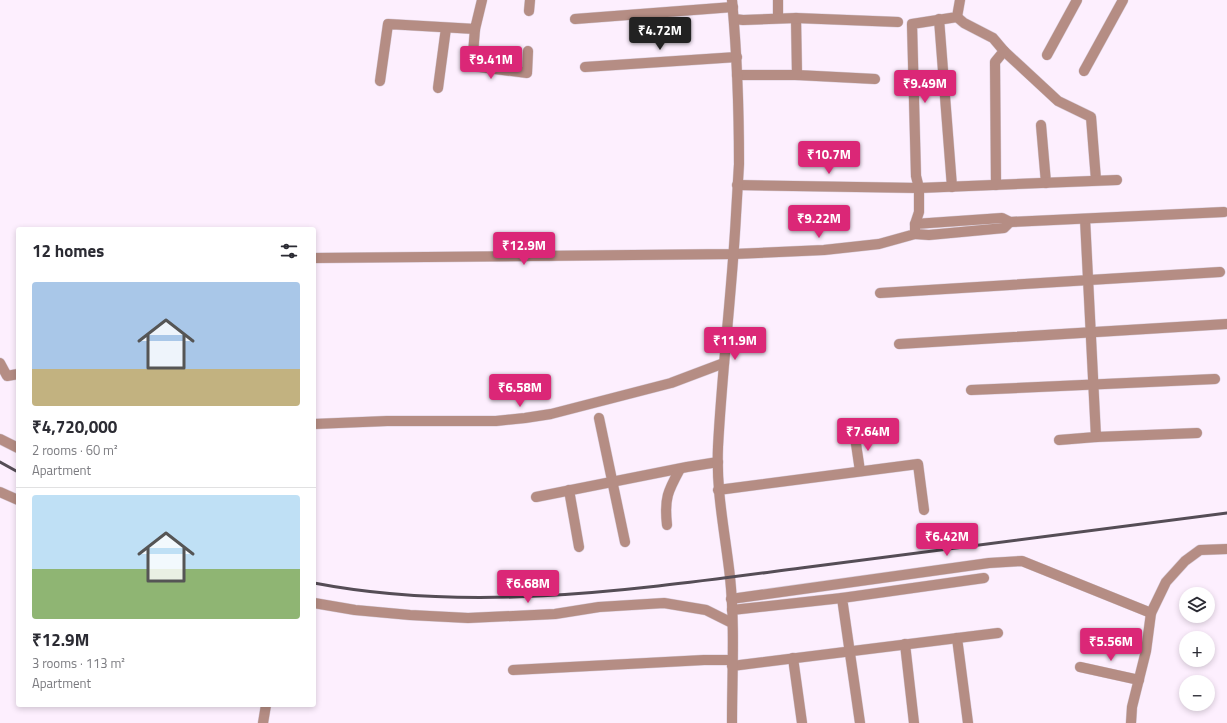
<!DOCTYPE html>
<html lang="en">
<head>
<meta charset="utf-8">
<style>
  body { margin:0; font-family:"Titillium Web",sans-serif; background:#f2f2f3; color:#2b2b33; height:100vh; display:flex; flex-direction:column; font-size:15px; white-space:nowrap }
  * { box-sizing:border-box; margin:0 }
  p { font-size:13px; color:#7c7c81 }
  .icon { flex:none; width:22px; height:22px; fill:none; stroke:currentColor; stroke-width:2; stroke-linecap:round; stroke-linejoin:round }
  .map { position:relative; flex:1; overflow:hidden }
  .details { position:absolute; left:16px; top:227px; width:300px; height:480px; display:flex; flex-direction:column; background:#fff; border-radius:4px; box-shadow:0 2px 6px #0003 }
  .details>* { flex:none }
  .fabs { position:absolute; left:1179px; top:587px; display:grid; gap:8px }
  .fabs a { display:grid; place-items:center; width:36px; height:36px; border-radius:50%; background:#fff; box-shadow:0 2px 6px #0003; font-size:20px }
  .price { position:absolute; translate:-50% -34px; padding:0 9px; border-radius:4px; background:#db2777; color:#fff; font-size:13px; line-height:26px; filter:drop-shadow(0 1px 2px #0008) }
  .price::after { content:''; position:absolute; left:50%; top:24px; width:12px; height:9px; margin-left:-6px; background:inherit; clip-path:polygon(0 0,100% 0,50% 100%) }
  .price.on { background:#222; color:#fff }
  ul { padding:0; list-style:none }
  li { display:grid; align-content:center; gap:8px; height:212px; padding:0 16px }
  li+li { border-top:1px solid #e1e1e2 }
  li span { display:grid; place-items:center; height:124px; border-radius:4px; color:#555 }
  li>.icon { margin-inline-start:auto }
  span .icon { width:72px; height:72px; fill:#fffc; stroke-width:1 }
  li b { font-size:17px }
  h2 { display:flex; justify-content:space-between; align-items:center; height:48px; padding:0 16px; font-size:17px }
  .map>svg:first-child { display:block }
  .lines { fill:none; stroke-linecap:round; stroke-linejoin:round }
  .minor-casing { stroke:#d9cdda; stroke-width:11 }
  .minor { stroke:#b58d84; stroke-width:10 }
  .rail { stroke:#554d56; stroke-width:3 }
</style>
</head>
<body>
<div class="map">
<svg width="1227" height="723" viewBox="0 0 1227 723">
  <rect width="100%" height="100%" fill="#fdeffe"/>
  <g class="lines">
    <defs>
      <g id="minor">
        <path d="M778,0V18"/>
        <path d="M529,11L530,0"/>
        <path d="M957,17L964,23L993,38L1004,51L995,62L996,185"/>
        <path d="M796,18L797,75L875,79"/>
        <path d="M575,19L733,7"/>
        <path d="M734,19L743,20L796,18L898,22"/>
        <path d="M939,19L952,187"/>
        <path d="M475,29L472,66L527,73L528,51"/>
        <path d="M1004,51L1058,101L1091,117L1096,180"/>
        <path d="M1047,55L1077,0"/>
        <path d="M585,67L737,57"/>
        <path d="M1084,71L1123,0"/>
        <path d="M737,75H797"/>
        <path d="M380,81L388,24L475,29L482,0"/>
        <path d="M438,88L446,28"/>
        <path d="M1041,125L1046,183"/>
        <path d="M737,185L919,188L1117,180"/>
        <path d="M1085,219L1096,437L1197,433"/>
        <path d="M915,224L1002,218L1010,222L1224,212"/>
        <path d="M915,234L929,235L1004,228L1010,222"/>
        <path d="M314,258L734,254L824,250L879,244L915,234V224L919,212V188L916,176L912,24L957,17L960,0"/>
        <path d="M880,293L1220,272"/>
        <path d="M899,344L1227,324"/>
        <path d="M0,363L7,376L18,374"/>
        <path d="M971,390L1215,379"/>
        <path d="M599,418L625,542"/>
        <path d="M314,424L387,421H496L525,418L551,414L671,383L724,363"/>
        <path d="M855,437L860,471"/>
        <path d="M0,439L18,448"/>
        <path d="M1059,440L1096,437"/>
        <path d="M569,490L579,547"/>
        <path d="M718,490L918,464L924,510"/>
        <path d="M0,492L18,500"/>
        <path d="M536,497L687,467L718,462"/>
        <path d="M667,525C664,498 668,491 680,469"/>
        <path d="M731,599L989,563L1022,561L1151,613"/>
        <path d="M314,603L355,610L410,615L468,618L555,614L599,607L664,603L706,610L732,623"/>
        <path d="M732,610L842,598"/>
        <path d="M957,638L968,723"/>
        <path d="M905,644L914,723"/>
        <path d="M793,658L802,723"/>
        <path d="M732,666L998,633"/>
        <path d="M1080,667L1139,680"/>
        <path d="M513,670L704,660H732"/>
        <path d="M263,723L266,705"/>
        <path d="M732,723C732,675 735,626 730,577C725,532 716,493 718,447C722,369 732,292 736,215C737,198 738,181 739,164C739,109 737,54 732,0"/>
        <path d="M860,723L842,598L984,578"/>
        <path d="M1131,723L1132,707L1146,651L1151,613L1166,582L1185,561L1200,550L1227,549"/>
      </g>
    </defs>
    <!-- minor casing -->
    <use href="#minor" class="minor-casing"/>
    <!-- minor -->
    <use href="#minor" class="minor"/>
    <!-- rail -->
    <g class="rail">
      <path d="M0,462L18,472"/>
      <path d="M314,583C475,614 640,589 801,568C943,550 1085,532 1227,513"/>
    </g>
  </g>
</svg>
<div class="fabs">
<a><svg class="icon" aria-label="layers" viewBox="0 0 24 24"><path d="M12 4l9 5-9 5-9-5zM3 14l9 5 9-5"/></svg></a>
<a>+</a>
<a>−</a>
</div>
<b class="price on" style="left:660px;top:51px">₹4.72M</b>
<b class="price" style="left:491px;top:80px">₹9.41M</b>
<b class="price" style="left:925px;top:104px">₹9.49M</b>
<b class="price" style="left:829px;top:175px">₹10.7M</b>
<b class="price" style="left:819px;top:239px">₹9.22M</b>
<b class="price" style="left:524px;top:266px">₹12.9M</b>
<b class="price" style="left:735px;top:361px">₹11.9M</b>
<b class="price" style="left:520px;top:408px">₹6.58M</b>
<b class="price" style="left:868px;top:452px">₹7.64M</b>
<b class="price" style="left:947px;top:557px">₹6.42M</b>
<b class="price" style="left:528px;top:604px">₹6.68M</b>
<b class="price" style="left:1111px;top:662px">₹5.56M</b>
<section class="details">
<h2>12 homes<svg class="icon" aria-label="filters" viewBox="0 0 24 24"><path d="M4 7h16M4 17h16"/><circle cx="9" cy="7" r="2"/><circle cx="15" cy="17" r="2"/></svg></h2>
<ul>
<li><span style="background:linear-gradient(#a9c7e8 70%,#c2b280 0)"><svg class="icon" aria-label="home" viewBox="0 0 24 24"><path d="M3 11l9-7 9 7M6 9v11h12V9"/></svg></span><div><b>₹4,720,000</b><p>2 rooms · 60 m²</p><p>Apartment</p></div></li>
<li><span style="background:linear-gradient(#bfe0f5 60%,#8fb573 0)"><svg class="icon" aria-label="home" viewBox="0 0 24 24"><path d="M3 11l9-7 9 7M6 9v11h12V9"/></svg></span><div><b>₹12.9M</b><p>3 rooms · 113 m²</p><p>Apartment</p></div></li>
</ul>
</section>
</div>
</body>
</html>
